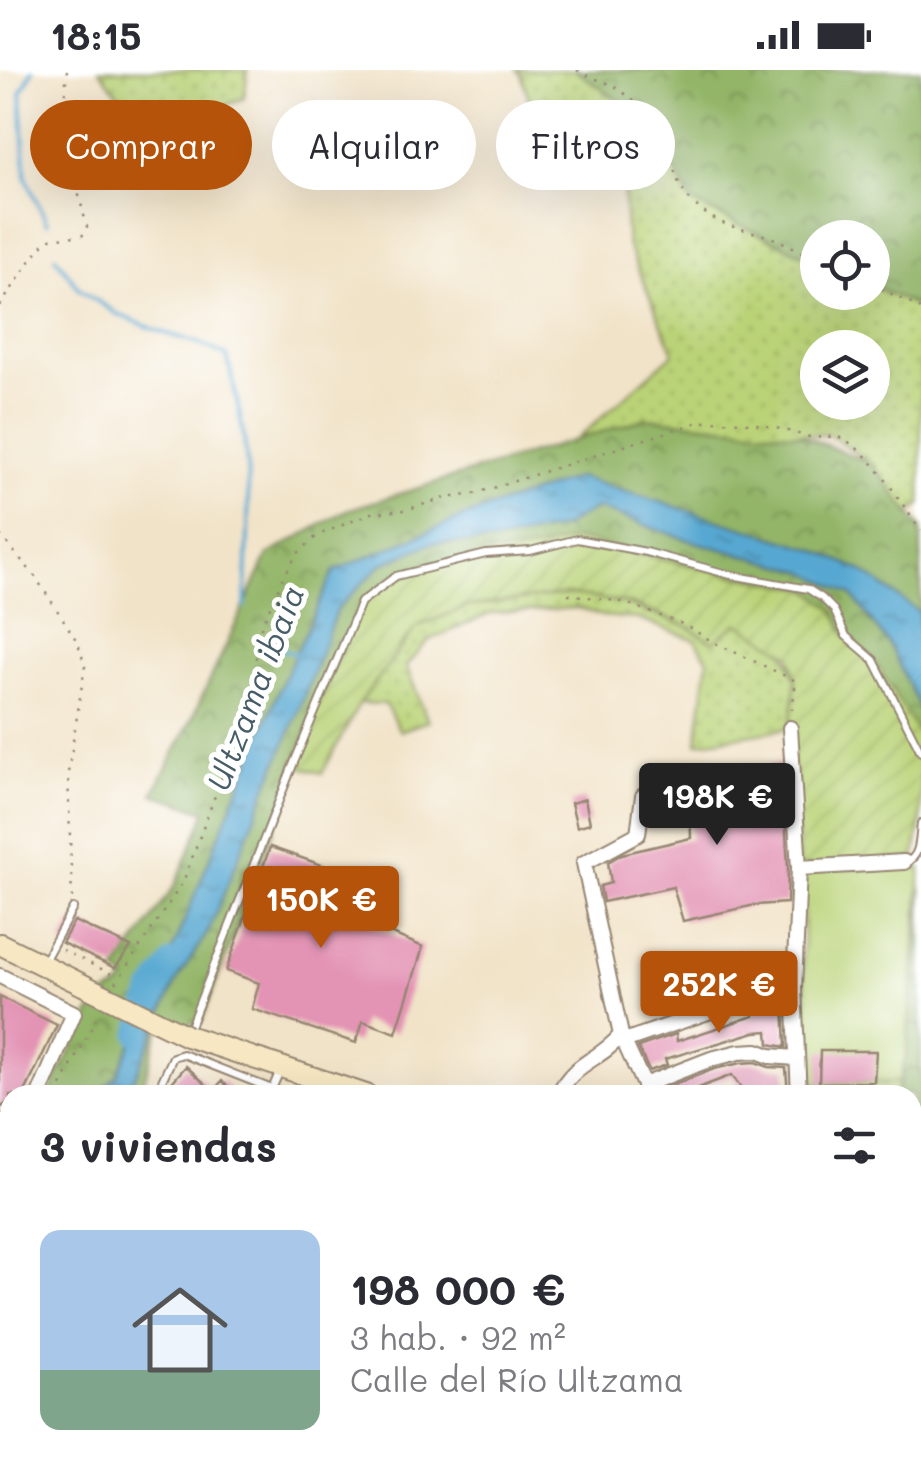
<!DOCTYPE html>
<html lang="es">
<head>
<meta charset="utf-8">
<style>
  body { margin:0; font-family:Mali,sans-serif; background:#f2f2f3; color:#2b2b33; height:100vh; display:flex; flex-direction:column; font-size:38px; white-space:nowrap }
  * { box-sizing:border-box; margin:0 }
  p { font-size:32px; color:#7c7c81 }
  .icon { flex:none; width:55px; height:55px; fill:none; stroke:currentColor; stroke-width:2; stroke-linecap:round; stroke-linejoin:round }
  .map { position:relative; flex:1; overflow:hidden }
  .sheet { position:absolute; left:0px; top:1015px; width:922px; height:392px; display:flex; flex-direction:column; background:#fff; border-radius:30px 30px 0 0; box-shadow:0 10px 40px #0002 }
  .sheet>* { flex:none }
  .guide { position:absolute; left:30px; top:30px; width:862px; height:90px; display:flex; gap:20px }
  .buttons { position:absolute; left:800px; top:150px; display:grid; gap:20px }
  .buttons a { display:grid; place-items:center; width:90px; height:90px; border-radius:50%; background:#fff; box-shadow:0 10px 40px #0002; font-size:50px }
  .price { position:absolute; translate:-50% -85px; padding:0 22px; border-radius:10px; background:#b45309; color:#fff; font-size:32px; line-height:65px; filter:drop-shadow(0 2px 5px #0008) }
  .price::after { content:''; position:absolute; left:50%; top:60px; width:30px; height:22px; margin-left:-15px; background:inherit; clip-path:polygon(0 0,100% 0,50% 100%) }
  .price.active { background:#222; color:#fff }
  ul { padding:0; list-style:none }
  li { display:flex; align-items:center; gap:30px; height:250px; padding:0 40px }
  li+li { border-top:2px solid #e1e1e2 }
  li span { display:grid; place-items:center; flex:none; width:280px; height:200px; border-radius:20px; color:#555 }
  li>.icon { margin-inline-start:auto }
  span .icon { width:120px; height:120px; fill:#fffc; stroke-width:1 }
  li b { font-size:42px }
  h2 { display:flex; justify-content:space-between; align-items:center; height:120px; padding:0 40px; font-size:42px }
  .chip { padding:0 35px; border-radius:45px; background:#fff; box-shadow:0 10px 40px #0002; font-size:35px; line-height:90px }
  .chip.active { background:#b45309; color:#fff }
  .status { display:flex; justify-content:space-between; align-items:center; height:70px; padding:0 50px; background:#fff; direction:ltr }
  .status svg { height:28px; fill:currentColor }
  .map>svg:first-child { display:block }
  .grass { fill:url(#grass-dots); stroke:#7a7e4a; stroke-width:2.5; fill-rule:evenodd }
  .forest { fill:url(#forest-crowns); stroke:#677043; stroke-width:2.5 }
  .park { fill:url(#park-tufts); stroke:#7a7e4a; stroke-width:2.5 }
  .garden { fill:url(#garden-furrows); stroke:#7a7e4a; stroke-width:2.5 }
  .pitch { fill:#bad377; stroke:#7a7e4a; stroke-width:2.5 }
  .water { fill:url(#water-ripples); stroke:#496978; stroke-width:2.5 }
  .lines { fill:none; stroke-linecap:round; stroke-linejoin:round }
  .stream { stroke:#57a8d2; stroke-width:4 }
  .river { stroke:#57a8d2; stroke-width:22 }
  .building { fill:#e393b4 }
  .lane-casing { stroke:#968673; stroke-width:10 }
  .street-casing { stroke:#968673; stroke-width:18 }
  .secondary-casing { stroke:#968673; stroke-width:24 }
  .path { stroke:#968673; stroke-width:2.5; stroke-dasharray:2.5 8; stroke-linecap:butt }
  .lane { stroke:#fff; stroke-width:6 }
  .street { stroke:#fff; stroke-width:14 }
  .secondary { stroke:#f7e8c3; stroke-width:20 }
  .secondary-bridge-casing { stroke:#968673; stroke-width:24; stroke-linecap:butt }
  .secondary-bridge { stroke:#f7e8c3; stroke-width:20 }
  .labels { text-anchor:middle; stroke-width:10; stroke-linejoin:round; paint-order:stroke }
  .water-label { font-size:32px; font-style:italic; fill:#465c66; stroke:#fff }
</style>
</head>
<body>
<div class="status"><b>18:15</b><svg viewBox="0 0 49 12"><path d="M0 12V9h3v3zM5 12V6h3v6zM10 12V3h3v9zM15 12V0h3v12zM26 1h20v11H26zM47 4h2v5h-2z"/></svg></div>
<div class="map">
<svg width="921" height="1406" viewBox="0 0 921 1406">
  <defs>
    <pattern id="grass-dots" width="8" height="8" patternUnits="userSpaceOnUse" patternTransform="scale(2.5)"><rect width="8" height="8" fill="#bad377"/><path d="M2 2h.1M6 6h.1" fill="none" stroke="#a1b566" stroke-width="1.8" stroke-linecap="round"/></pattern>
    <pattern id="forest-crowns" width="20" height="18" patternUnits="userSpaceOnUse" patternTransform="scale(2.5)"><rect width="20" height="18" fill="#93b568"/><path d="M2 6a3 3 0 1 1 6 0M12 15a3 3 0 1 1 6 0" fill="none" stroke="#799355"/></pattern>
    <pattern id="park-tufts" width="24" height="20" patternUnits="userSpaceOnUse" patternTransform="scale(2.5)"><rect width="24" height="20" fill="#bad377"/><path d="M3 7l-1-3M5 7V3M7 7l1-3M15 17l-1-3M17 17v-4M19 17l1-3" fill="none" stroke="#a1b566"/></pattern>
    <pattern id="garden-furrows" width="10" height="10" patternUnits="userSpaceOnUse" patternTransform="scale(2.5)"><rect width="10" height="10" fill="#bad377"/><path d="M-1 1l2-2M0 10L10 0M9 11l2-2" fill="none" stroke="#a1b566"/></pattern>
    <pattern id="water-ripples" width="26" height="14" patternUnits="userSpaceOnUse" patternTransform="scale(2.5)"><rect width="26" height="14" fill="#57a8d2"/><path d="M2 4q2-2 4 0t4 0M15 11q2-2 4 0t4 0" fill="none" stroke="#4989aa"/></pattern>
  </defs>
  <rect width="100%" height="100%" fill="#fff"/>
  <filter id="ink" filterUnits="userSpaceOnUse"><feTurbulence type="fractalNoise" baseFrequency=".01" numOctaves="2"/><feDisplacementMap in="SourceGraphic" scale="20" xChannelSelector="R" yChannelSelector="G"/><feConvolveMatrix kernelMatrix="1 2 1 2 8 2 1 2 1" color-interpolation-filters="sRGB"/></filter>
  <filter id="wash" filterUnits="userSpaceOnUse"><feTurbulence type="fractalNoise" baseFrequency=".0048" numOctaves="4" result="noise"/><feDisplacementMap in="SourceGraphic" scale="40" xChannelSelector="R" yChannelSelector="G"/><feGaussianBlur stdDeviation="2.25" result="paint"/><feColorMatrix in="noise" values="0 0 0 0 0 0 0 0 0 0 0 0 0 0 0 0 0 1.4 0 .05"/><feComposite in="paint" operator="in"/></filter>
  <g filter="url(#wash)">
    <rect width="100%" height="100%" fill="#f1e3c8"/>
    <!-- grass -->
    <g class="grass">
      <path d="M99,0H248L244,28L150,65Z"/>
      <path d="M517,0H578L654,55L691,132L817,189L818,222H872L873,215L921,239V435L909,444L871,393L830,365L677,359L576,370L674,283L627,174L621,84L540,62L521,4ZM818,278H872V332H818Z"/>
      <path d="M568,524L623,533L685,555L713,572L738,552L784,580L796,611L790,658L697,673L708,590L696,570L638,549L602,546L578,538L492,543L429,570L406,596L428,651L400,661L385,634L360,633L416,557L469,536Z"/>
    </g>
    <!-- forest -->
    <g class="forest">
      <path d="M575,0H921V239L873,216L872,168H818L817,191L691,132L654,55Z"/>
      <path d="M647,348L798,364L871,393L921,458V680L839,552L396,506L293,695L297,696L201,953L192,950L189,959L159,958L140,1025H48L98,929L120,917L126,910L116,902L176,814L206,741L153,724L192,649L268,485L347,440Z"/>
      <path d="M921,818V1192L914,1211L913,1235L912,1025H897L906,986Z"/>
      <path d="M10,1062V1148L0,1156V1069Z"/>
      <path d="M0,1298L10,1300V1334L0,1382Z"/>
      <path d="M913,1307L921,1332V1406H827L825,1398H912Z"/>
    </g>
    <!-- park -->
    <path class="park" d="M35,1398H213L217,1406H32Z"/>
    <!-- garden -->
    <g class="garden">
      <path d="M577,469L731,505L808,519L834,540L846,566L874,590L921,668V752L914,788L799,798L790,658L796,611L790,585L738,553L713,572L685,555L631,534L568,524L469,536L416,557L360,633L322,703L293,695L361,532L396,506L486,484L530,481Z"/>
      <path d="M899,1012L896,1025H809V1013Z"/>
      <path d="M921,1181V1336C906,1287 910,1231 921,1181Z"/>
    </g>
    <!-- pitch -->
    <path class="pitch" d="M799,798H921L906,986L899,1012L809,1013L802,984L804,805Z"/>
    <!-- water -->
    <g class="water">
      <path d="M578,407L814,479L861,500L919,542L921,642L890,576L852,525L806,502L688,470L596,438L562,458L495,472L433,473L382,494L337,539L305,625L209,860L175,914L135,1007L120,1025H97L117,1005L174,876L283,610L334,501L460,448Z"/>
      <path d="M921,1069V1124L913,1147V1092Z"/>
      <path d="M10,1100V1141L0,1147V1107Z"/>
    </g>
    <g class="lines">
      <!-- stream -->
      <g class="stream">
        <path d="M33,0L21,23L26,107L47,153"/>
        <path d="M55,186L80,220L119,245L161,262L199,273L227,286C235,321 244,358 247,395C250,442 247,490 245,537"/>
        <path d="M272,576L296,584"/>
      </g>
      <!-- river -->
      <path class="river" d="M138,965L151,922L173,891"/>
    </g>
    <g id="blocks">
      <!-- building -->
      <g class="building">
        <path d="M782,694L788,798L787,833L755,835L683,851L673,817L603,832L600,816L611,813L608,792L622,784L691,768L689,705Z"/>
        <path d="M585,729L590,753L577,757L571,733Z"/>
        <path d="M270,777L371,812L363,835L371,841L369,854L423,877L396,963L363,951L356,973L252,939L259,913L226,901Z"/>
        <path d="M74,851L131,877L115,898L62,873Z"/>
        <path d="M0,927L57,955L25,1022L20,1025H10V1031L0,1038Z"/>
        <path d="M784,934L786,977L769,974L768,961L755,962L665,989L667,995L649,1001L638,977L676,964L677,971L754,946L753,938L760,935Z"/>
        <path d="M820,981H876L874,1012L819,1013Z"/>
        <path d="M755,992L769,997L786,998L788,1025H746L732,1005L680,1025H655V1022L714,999L741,993Z"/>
        <path d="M186,996L213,1021L222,1011L237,1025H161Z"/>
        <path d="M0,1187L10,1199V1224L0,1211Z"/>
      </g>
    </g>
  </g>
  <g filter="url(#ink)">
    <use href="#blocks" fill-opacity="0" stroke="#968673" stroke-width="2.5"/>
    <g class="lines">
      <defs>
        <g id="lane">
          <path d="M906,792C921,787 919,768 921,753"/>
          <path d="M43,893L73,838"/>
          <path d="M189,959L293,695L361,532L396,506L486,484L530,481L577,469L646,482L731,505L808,519L822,528L834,540L846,566L874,590L921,682"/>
          <path d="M272,1019L289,1025"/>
          <path d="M152,1025L161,1013L173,987L183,984L272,1019L279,1003"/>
          <path d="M0,1180L10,1172"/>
          <path d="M0,1231L10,1243"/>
        </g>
        <g id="street">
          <path d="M790,658L799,798L794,918L799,1025"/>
          <path d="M643,726L638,764L584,793L621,965L644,1015"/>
          <path d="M799,798L904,792"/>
          <path d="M0,906L74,943L39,1025"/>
          <path d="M624,971L766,922L794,918"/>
          <path d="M558,1025C575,990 600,991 621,965"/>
          <path d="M644,1025V1015L711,989L739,982L757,981L770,986L796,988"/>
          <path d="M0,1054L10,1048"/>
          <path d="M228,1398L231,1406"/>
          <path d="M348,1398L352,1406"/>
          <path d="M470,1398L474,1406"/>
          <path d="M589,1398L593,1406"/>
          <path d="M793,1398L797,1406"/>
          <path d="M379,1406L399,1398"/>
          <path d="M706,1406L723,1398"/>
          <path d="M759,1406L767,1401L765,1398"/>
        </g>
        <g id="secondary">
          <path d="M0,874L83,915"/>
          <path d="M187,966L366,1025"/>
          <path d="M698,1398L703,1406"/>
        </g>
      </defs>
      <!-- lane casing -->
      <use href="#lane" class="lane-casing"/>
      <!-- street casing -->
      <use href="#street" class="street-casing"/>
      <!-- secondary casing -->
      <use href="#secondary" class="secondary-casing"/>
      <!-- path -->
      <g class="path">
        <path d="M577,0C588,7 601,10 612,15C630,24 656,53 665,71C674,92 675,117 693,133C719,158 739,157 770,167C787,173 802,182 818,192"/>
        <path d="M872,214L921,239"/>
        <path d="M0,236L40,177L51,169L84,165L87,157C73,103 61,57 67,0"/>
        <path d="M0,465L34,505L63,549L78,573L85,596L68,703L72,831"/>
        <path d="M568,524L623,532L685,555L713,572L796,611L791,646"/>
        <path d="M62,880L118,907"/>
        <path d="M116,913L183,812L253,623L258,564L282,510L297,484L318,465L372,443L406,440L441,429L474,424L696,353C725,349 752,352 780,359C790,361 800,365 810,367C824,369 834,363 847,371C879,392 899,431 921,461"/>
        <path d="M56,1025L100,942"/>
        <path d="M0,1080L10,1073"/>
        <path d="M914,1222L921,1231"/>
        <path d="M912,1224L921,1181"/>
        <path d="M912,1316L921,1347"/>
        <path d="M912,1388L921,1389"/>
        <path d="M154,1398L161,1406"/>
        <path d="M39,1406L40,1398"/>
        <path d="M185,1406L204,1398"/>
      </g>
      <!-- lane -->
      <use href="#lane" class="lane"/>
      <!-- street -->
      <use href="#street" class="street"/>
      <!-- secondary -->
      <use href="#secondary" class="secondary"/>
      <defs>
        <path id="secondary-bridge" d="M83,915L187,966"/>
      </defs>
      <!-- secondary-bridge casing -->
      <use href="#secondary-bridge" class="secondary-bridge-casing"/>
      <!-- secondary-bridge -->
      <use href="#secondary-bridge" class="secondary-bridge"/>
    </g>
  </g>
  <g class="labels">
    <!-- water labels -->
    <g class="water-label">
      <text transform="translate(256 618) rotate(-69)" y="11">Ultzama ibaia</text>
    </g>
  </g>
</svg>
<div class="buttons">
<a><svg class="icon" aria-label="locate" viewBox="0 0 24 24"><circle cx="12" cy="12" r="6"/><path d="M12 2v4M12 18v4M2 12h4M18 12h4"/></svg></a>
<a><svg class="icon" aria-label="layers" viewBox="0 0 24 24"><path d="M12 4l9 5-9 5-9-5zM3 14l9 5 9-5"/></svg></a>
</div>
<b class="price active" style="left:717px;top:778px">198K €</b>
<b class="price" style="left:321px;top:881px">150K €</b>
<b class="price" style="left:719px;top:966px">252K €</b>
<div class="guide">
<a class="chip active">Comprar</a>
<a class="chip">Alquilar</a>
<a class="chip">Filtros</a>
</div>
<section class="sheet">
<h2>3 viviendas<svg class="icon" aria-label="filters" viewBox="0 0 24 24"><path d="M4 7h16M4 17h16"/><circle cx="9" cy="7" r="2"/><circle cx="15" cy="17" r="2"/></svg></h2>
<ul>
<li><span style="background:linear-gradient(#a9c7e8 70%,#7fa58c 0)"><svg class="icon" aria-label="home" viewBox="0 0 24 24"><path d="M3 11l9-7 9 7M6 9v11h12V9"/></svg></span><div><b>198 000 €</b><p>3 hab. · 92 m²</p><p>Calle del Río Ultzama</p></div></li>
</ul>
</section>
</div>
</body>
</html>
